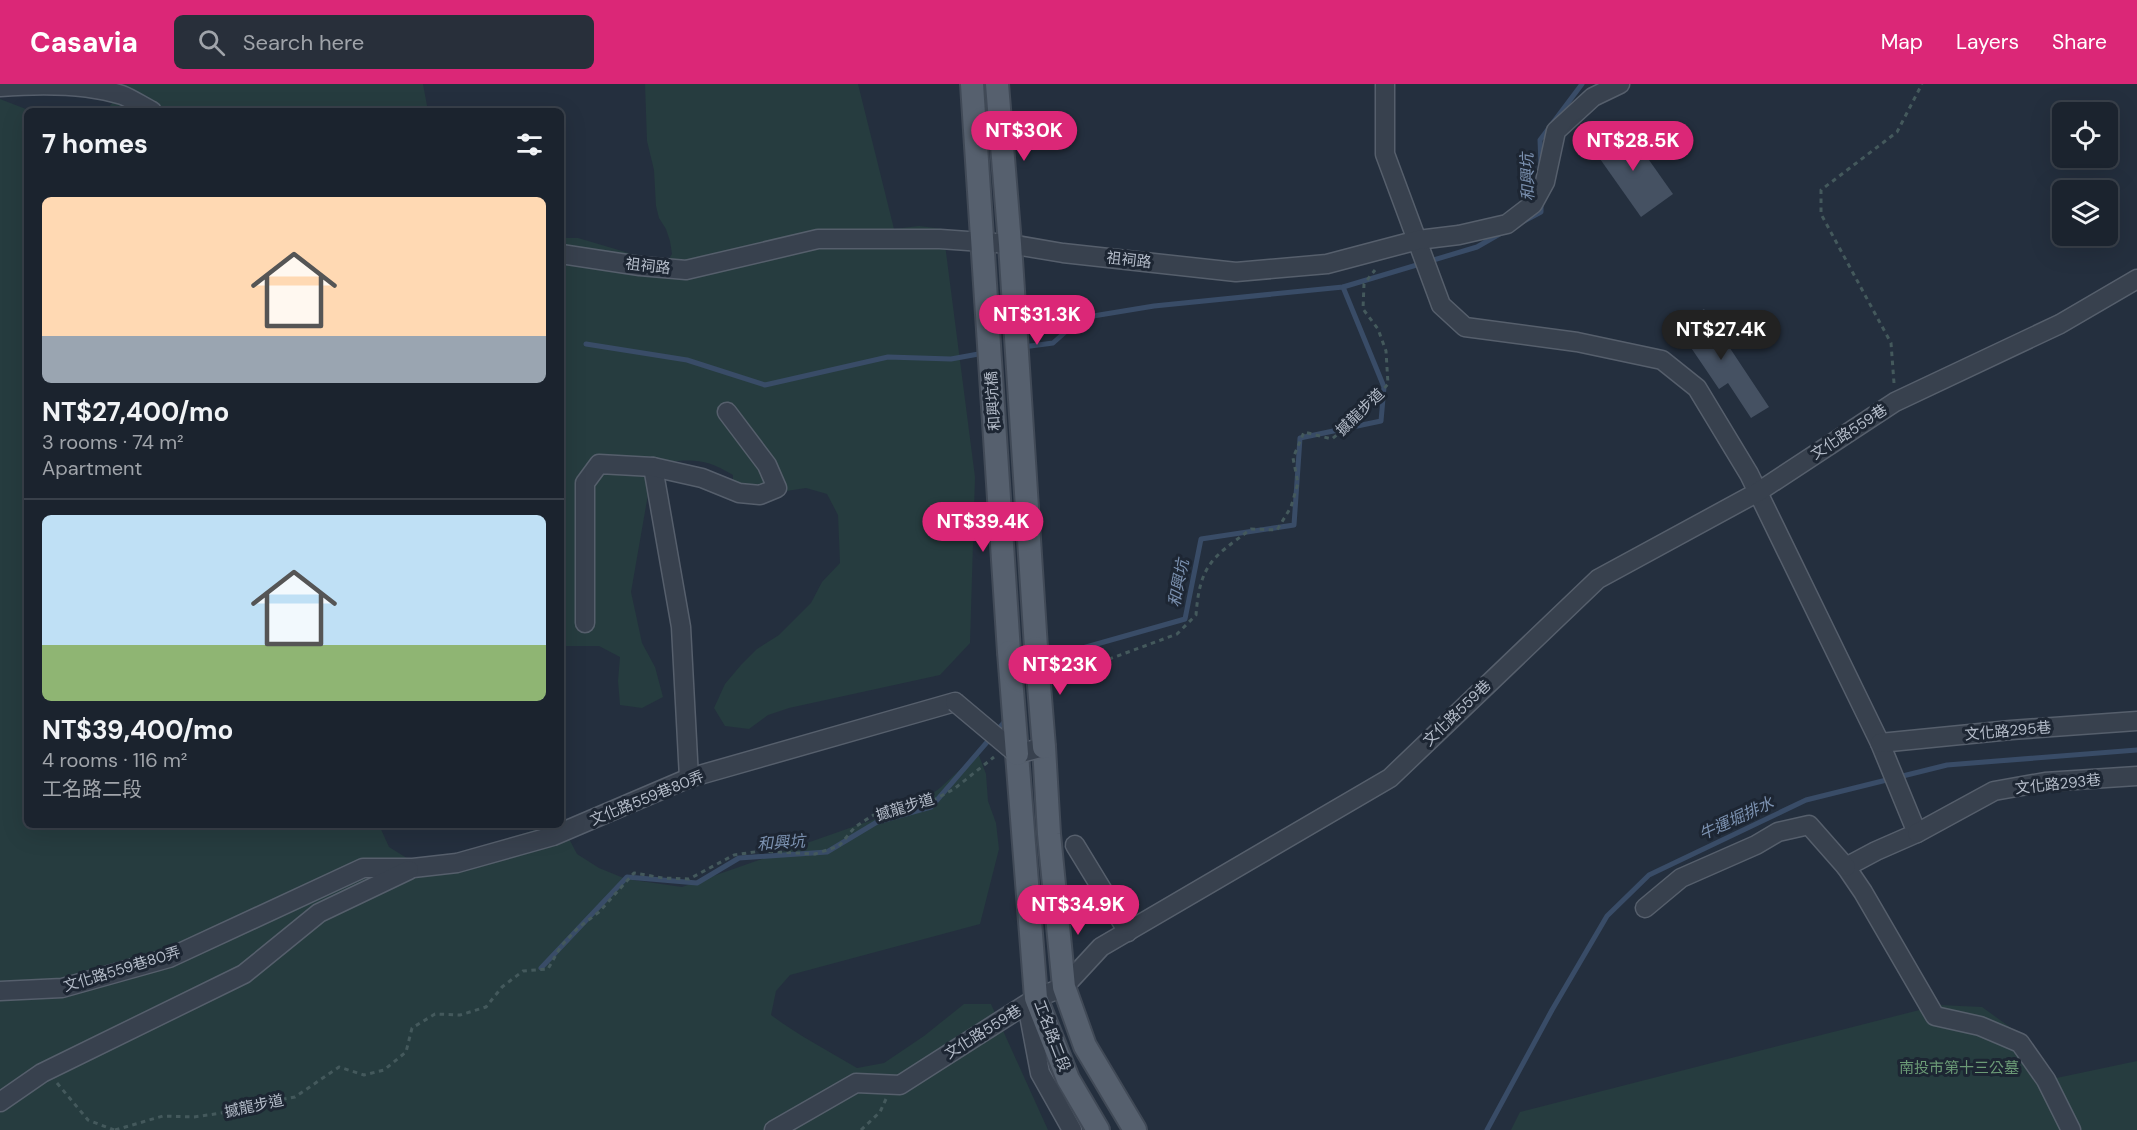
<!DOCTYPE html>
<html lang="en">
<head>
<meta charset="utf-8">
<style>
  body { margin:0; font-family:"DM Sans","Noto Sans TC",sans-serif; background:#282f3a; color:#f1f3f6; height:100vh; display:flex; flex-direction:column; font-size:22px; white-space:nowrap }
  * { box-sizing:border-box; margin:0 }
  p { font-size:20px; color:#a0a4aa }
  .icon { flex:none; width:33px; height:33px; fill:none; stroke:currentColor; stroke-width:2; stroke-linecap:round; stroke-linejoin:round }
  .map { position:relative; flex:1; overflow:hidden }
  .panel { position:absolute; left:24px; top:24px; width:540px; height:720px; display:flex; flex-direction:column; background:#1b232e; border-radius:9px; box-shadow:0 6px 24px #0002,0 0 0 2px #39404a }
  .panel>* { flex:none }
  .buttons { position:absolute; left:2052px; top:18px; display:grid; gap:12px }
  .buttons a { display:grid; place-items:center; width:66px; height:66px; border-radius:9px; background:#1b232e; box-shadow:0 6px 24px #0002,0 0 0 2px #39404a; font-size:30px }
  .price { position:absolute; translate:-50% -51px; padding:0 14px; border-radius:21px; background:#db2777; color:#fff; font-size:20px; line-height:39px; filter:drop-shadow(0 2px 3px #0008) }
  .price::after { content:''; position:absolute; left:50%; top:36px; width:18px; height:14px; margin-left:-9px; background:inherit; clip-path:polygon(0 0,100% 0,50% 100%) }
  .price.selected { background:#222; color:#fff }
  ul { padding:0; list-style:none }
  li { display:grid; align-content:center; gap:12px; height:318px; padding:0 18px }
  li+li { border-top:2px solid #39404a }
  li span { display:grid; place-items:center; height:186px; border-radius:9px; color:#555 }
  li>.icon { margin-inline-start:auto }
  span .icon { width:108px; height:108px; fill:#fffc; stroke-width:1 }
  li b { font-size:26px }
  h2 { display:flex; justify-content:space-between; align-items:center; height:72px; padding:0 18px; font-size:26px }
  header { display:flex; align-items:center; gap:36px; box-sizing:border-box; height:84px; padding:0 30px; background:#db2777; color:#fff }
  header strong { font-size:28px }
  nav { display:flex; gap:33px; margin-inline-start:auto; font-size:21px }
  .search { width:420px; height:54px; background:#282f3a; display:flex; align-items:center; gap:15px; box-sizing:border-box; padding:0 21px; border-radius:9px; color:#a0a4aa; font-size:22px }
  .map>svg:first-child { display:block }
  .green { fill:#263c3f }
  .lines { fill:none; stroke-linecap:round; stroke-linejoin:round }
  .stream { stroke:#394c67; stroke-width:5 }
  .building { fill:#455162 }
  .minor-casing { stroke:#565f6c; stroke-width:21 }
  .major-casing { stroke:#414a57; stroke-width:26 }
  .path { stroke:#44595c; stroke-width:3; stroke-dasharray:4.5 4.5; stroke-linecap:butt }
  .minor { stroke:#38414e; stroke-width:18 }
  .major { stroke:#56606e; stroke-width:22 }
  .minor-bridge-casing { stroke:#565f6c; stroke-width:21; stroke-linecap:butt }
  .major-bridge-casing { stroke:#414a57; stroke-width:26; stroke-linecap:butt }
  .minor-bridge { stroke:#38414e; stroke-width:18 }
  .major-bridge { stroke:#56606e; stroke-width:22 }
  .labels { text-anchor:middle; stroke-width:6; stroke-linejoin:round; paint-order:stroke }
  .street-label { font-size:15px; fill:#b4bcc9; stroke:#1d2633 }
  .park-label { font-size:15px; fill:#6b9a76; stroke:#1d2633 }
  .water-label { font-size:16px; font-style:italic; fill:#7c92b1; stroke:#1d2633 }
</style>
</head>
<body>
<header>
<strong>Casavia</strong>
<div class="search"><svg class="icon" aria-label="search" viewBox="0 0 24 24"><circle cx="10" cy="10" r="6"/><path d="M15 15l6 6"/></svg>Search here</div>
<nav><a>Map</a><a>Layers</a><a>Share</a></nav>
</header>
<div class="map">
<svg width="2137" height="1046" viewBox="0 0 2137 1046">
  <rect width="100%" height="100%" fill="#242f3e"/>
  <!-- green -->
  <g class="green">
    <path d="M114,0H423L428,27H106L112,19Z"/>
    <path d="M645,0H858L894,145L919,142L943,145L975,393L970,559L940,591L789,624L768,631L749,645L725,642L714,624L725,600L741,581L757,565L779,551L811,519L822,498L840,479L838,431L827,410L806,404L733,415V391C706,375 696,375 666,378L650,399L631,508L642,559L655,583L663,613L642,624L620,621L618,597L620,573L599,562H561V154H578L666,180L672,170L670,157L666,145L659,134L656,122L654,86L647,57Z"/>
    <path d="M0,15L31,27H27V741H379L389,763L410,776L491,768L515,752L542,744L566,749L577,770L599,784L626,795L682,803L918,720L940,704L978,669L986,690L988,717L996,739L999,765L980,840L790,891L776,907L771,931C798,951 828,967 857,984L884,979L924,952L964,920H991L1048,1046H0Z"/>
    <path d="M1939,921L1982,923L2025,954L2047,996L2137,977V1046H1511L1520,1028Z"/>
  </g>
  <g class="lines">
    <!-- stream -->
    <g class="stream">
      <path d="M1541,81L1540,56L1582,0"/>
      <path d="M1524,137L1541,128V117"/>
      <path d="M586,260L687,276L765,301L888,273L951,275L984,269"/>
      <path d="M1023,263L1053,259L1081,234L1154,222L1343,203L1477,163L1503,148"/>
      <path d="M1045,592L1065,569L1185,535L1201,455L1294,441L1300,354L1381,337L1384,303L1343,203"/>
      <path d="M541,884L627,793L697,799L739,774L827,768L877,738L931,723L1007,635"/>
      <path d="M1487,1046L1552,926L1607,832L1649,791L1806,716L1947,681L2137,666"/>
    </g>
  </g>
  <!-- building -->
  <g class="building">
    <path d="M1625,42L1673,110L1641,133L1593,65Z"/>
    <path d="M1704,225L1769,323L1751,334L1728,299L1719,305L1677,243Z"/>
  </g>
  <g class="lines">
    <defs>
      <g id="minor">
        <path d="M1385,0V70L1441,221L1465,243L1577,258L1662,276L1697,304L1749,390L1880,659L1917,749L1876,767L1846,783L1863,808L1935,932L1980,942L2020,959L2046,996L2071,1046"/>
        <path d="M0,3C38,0 87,0 122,11C132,15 142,22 152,27"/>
        <path d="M561,170L640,182L686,186L818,155H940L1010,160L1063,169L1236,188L1327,180L1418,156L1459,151L1507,140L1533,120L1545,98L1556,47L1593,13L1620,0"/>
        <path d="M653,383L681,543L689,694"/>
        <path d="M585,539V399L599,380L653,383L702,394L739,409L760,411L777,404L767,381L727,328"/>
        <path d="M1880,659L2011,646L2137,637"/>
        <path d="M1917,749L1994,707L2045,698L2137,692"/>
        <path d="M1075,761L1128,848"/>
        <path d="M1645,824L1681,794L1756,761L1778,748L1809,741L1846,783"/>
        <path d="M0,907L62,904L169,874L363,784H413L457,779L553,752L689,694L955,618"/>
        <path d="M1036,914L1029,931L1040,989L1072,1046"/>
        <path d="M0,1018L42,989L244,890L319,829L409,786"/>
        <path d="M774,1046L856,999L900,1001L1036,914L1064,903L1101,863L1390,694L1598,495L1758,408L1895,318L2060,240L2137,195"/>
      </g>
      <g id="major">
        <path d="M972,0L1009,568"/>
        <path d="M997,0L1010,160L1036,564"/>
        <path d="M1044,663L1049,750L1064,903L1085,962L1135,1046"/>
        <path d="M1017,670L1036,914L1068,995L1098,1046"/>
      </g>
    </defs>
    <!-- minor casing -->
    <use href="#minor" class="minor-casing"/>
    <!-- major casing -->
    <use href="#major" class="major-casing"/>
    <!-- path -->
    <g class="path">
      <path d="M1894,299L1891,259L1821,130V106L1897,48L1922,0"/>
      <path d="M1058,594L1177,550L1196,531C1200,480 1212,474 1251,445L1277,446L1291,423L1298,399L1293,374L1304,348L1332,355L1360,331L1388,300L1386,267L1378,245L1363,225L1364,200L1375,186"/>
      <path d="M57,999L88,1036L114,1046"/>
      <path d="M115,1046L163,1032L194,1033L242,1026L268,1018L295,1013L339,983L364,991L384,986L406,968L412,944L435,930L460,931L486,923L502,903L523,887L548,885L561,862L578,844L599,828L634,789L663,794L689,795L734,771L761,767L815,770L839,762L855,743L878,728L906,725L928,719L954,705L994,673"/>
      <path d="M861,1046L880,1028L886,1015"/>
    </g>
    <!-- minor -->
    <use href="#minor" class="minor"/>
    <!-- major -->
    <use href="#major" class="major"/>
    <defs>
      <path id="minor-bridge" d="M955,618L1017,670L1044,663"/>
      <g id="major-bridge">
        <path d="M1036,564L1044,663"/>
        <path d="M1009,568L1017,670"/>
      </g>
    </defs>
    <!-- minor-bridge casing -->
    <use href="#minor-bridge" class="minor-bridge-casing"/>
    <!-- major-bridge casing -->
    <use href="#major-bridge" class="major-bridge-casing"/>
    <!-- minor-bridge -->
    <use href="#minor-bridge" class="minor-bridge"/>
    <!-- major-bridge -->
    <use href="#major-bridge" class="major-bridge"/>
  </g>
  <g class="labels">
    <!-- street labels -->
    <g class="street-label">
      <text transform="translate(1129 176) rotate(6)" y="5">祖祠路</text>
      <text transform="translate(648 182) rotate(6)" y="5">祖祠路</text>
      <text transform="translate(993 317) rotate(-94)" y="5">和興坑橋</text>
      <text transform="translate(1360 328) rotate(-44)" y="5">撼龍步道</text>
      <text transform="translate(1849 348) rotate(-33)" y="5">文化路559巷</text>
      <text transform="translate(1457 629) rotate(-44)" y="5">文化路559巷</text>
      <text transform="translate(2008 647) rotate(-5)" y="5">文化路295巷</text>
      <text transform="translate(2058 700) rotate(-6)" y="5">文化路293巷</text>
      <text transform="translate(647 714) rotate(-22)" y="5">文化路559巷80弄</text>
      <text transform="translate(905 723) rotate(-17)" y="5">撼龍步道</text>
      <text transform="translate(122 885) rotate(-17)" y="5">文化路559巷80弄</text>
      <text transform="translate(983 948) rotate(-32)" y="5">文化路559巷</text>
      <text transform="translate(1052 952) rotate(69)" y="5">工名路二段</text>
      <text transform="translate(254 1022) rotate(-12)" y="5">撼龍步道</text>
    </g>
    <!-- park labels -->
    <g class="park-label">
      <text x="1959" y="989">南投市第十三公墓</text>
    </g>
    <!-- water labels -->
    <g class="water-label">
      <text transform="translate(1527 93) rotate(-91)" y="6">和興坑</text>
      <text transform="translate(1178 499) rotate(-79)" y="6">和興坑</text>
      <text transform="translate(1736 734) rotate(-25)" y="6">牛運堀排水</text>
      <text transform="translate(781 758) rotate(-4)" y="6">和興坑</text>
    </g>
  </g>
</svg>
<div class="buttons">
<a><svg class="icon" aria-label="locate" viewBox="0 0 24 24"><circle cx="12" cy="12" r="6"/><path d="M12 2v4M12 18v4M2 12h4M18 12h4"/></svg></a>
<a><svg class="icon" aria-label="layers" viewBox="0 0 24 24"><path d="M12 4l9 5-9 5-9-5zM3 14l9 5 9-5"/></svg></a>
</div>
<b class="price" style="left:1024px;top:78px">NT$30K</b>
<b class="price" style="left:1633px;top:88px">NT$28.5K</b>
<b class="price" style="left:1037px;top:262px">NT$31.3K</b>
<b class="price selected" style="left:1721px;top:277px">NT$27.4K</b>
<b class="price" style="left:983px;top:469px">NT$39.4K</b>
<b class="price" style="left:1060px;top:612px">NT$23K</b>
<b class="price" style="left:1078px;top:852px">NT$34.9K</b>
<section class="panel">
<h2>7 homes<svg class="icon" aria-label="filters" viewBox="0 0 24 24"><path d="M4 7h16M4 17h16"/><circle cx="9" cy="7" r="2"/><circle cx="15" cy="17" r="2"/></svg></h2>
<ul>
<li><span style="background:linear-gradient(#ffd9b3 75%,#9aa5b1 0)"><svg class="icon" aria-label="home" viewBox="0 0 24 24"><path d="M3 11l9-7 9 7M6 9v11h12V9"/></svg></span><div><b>NT$27,400/mo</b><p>3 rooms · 74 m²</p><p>Apartment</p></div></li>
<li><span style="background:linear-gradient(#bfe0f5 70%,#8fb573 0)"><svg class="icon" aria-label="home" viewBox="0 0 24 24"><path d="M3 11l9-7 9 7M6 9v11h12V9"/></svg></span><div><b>NT$39,400/mo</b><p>4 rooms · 116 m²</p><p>工名路二段</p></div></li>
</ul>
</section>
</div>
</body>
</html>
